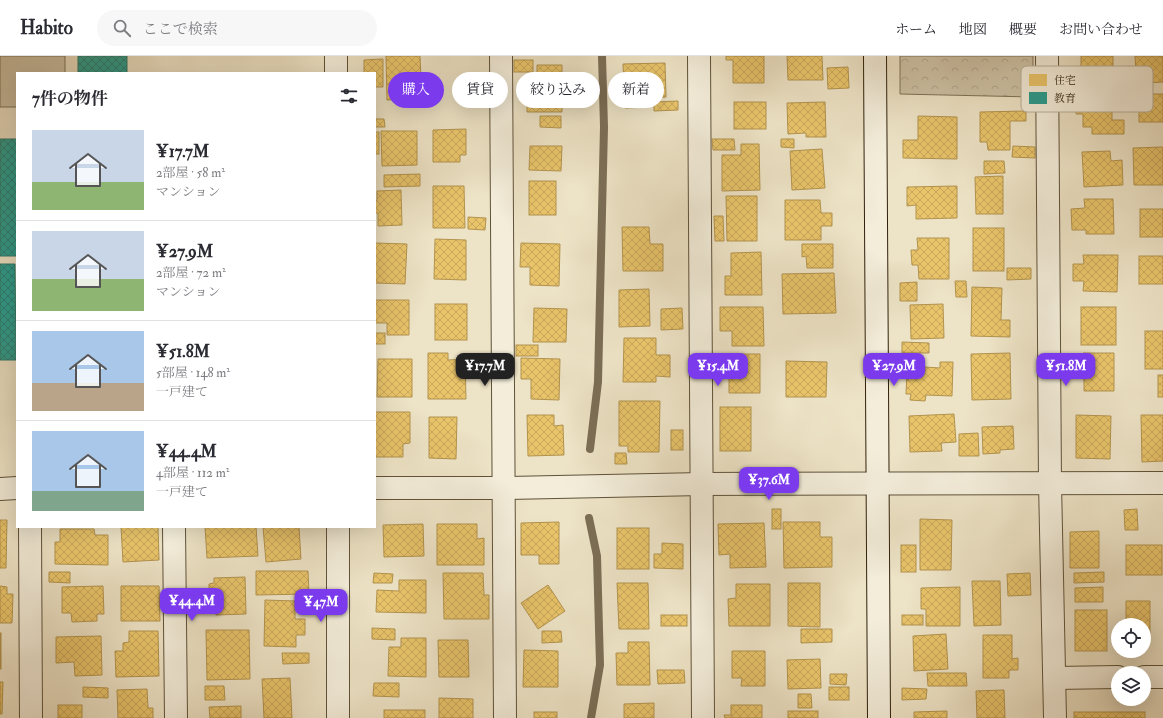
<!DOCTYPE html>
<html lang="ja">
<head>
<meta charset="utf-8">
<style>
  body { margin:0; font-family:"IM FELL Double Pica","Noto Serif JP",serif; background:#f7f7f7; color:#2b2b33; height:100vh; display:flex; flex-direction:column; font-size:15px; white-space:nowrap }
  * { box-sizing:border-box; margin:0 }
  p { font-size:13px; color:#7c7c81 }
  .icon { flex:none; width:22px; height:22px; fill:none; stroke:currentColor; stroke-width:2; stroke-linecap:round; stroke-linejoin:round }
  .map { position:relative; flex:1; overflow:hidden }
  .side { position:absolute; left:16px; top:16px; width:360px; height:456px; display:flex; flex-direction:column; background:#fff; border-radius:0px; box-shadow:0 4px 16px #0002 }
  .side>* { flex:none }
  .hud { position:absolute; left:388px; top:16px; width:380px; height:36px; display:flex; gap:8px }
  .controls { position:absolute; left:1111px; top:562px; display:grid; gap:8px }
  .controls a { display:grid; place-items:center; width:40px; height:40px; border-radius:50%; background:#fff; box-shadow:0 4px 16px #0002; font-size:20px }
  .price { position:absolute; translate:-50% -34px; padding:0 9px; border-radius:8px; background:#7c3aed; color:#fff; font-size:13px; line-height:26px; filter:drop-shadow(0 1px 2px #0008) }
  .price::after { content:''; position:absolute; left:50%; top:24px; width:12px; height:9px; margin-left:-6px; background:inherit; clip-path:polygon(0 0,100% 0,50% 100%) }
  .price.active { background:#222; color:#fff }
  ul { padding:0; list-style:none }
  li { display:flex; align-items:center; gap:12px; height:100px; padding:0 16px }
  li+li { border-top:1px solid #e1e1e2 }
  li span { display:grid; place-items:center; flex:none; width:112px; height:80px; border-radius:0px; color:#555 }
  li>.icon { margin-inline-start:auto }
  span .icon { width:48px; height:48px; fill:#fffc; stroke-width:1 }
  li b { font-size:17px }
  h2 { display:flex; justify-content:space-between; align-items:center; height:48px; padding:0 16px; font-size:17px }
  .tag { padding:0 14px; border-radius:18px; background:#fff; box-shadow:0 4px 16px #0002; font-size:14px; line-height:36px }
  .tag.active { background:#7c3aed; color:#fff }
  header { display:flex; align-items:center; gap:24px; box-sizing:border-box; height:56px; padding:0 20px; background:#fff; border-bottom:1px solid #e1e1e2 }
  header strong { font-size:19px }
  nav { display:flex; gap:22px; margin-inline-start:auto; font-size:14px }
  .search { width:280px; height:36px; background:#f7f7f7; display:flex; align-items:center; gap:10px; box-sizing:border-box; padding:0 14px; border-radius:22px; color:#7c7c81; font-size:15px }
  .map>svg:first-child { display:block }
  .park { fill:url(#park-crowns); stroke:#7e7259 }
  .pitch { fill:#cdc2a6; stroke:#7e7259 }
  .homes { fill:url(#homes-cross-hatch); stroke:#b2934e }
  .schools { fill:url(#schools-cross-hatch); stroke:#2c7868 }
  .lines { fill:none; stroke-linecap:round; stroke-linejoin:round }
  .stream { stroke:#7b6e56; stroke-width:8 }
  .street-casing { stroke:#5f523a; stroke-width:24 }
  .secondary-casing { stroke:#30210c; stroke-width:24 }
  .street { stroke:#f3edda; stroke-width:22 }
  .secondary { stroke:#f3edda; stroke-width:22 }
  .key { fill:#f3edda; stroke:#b8b09c; stroke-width:1 }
  .key-label { font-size:11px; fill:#30210c }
</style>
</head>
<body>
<header>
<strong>Habito</strong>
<div class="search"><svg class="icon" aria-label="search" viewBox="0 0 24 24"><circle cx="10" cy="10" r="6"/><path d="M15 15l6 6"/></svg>ここで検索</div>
<nav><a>ホーム</a><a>地図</a><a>概要</a><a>お問い合わせ</a></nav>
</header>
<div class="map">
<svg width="1163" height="662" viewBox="0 0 1163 662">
  <defs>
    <pattern id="park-crowns" width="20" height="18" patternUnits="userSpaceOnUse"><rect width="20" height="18" fill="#cdc2a6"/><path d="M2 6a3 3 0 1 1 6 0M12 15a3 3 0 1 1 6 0" fill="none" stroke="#b0a68e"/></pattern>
    <pattern id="homes-cross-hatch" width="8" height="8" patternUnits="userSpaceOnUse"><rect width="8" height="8" fill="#e9c46a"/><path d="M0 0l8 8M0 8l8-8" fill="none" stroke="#c8a85b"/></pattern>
    <pattern id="schools-cross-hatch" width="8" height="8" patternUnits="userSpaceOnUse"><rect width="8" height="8" fill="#2a9d8f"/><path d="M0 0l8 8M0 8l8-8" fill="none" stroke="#248073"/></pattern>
  </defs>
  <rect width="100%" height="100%" fill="#ede3c6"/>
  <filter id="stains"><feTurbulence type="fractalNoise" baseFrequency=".005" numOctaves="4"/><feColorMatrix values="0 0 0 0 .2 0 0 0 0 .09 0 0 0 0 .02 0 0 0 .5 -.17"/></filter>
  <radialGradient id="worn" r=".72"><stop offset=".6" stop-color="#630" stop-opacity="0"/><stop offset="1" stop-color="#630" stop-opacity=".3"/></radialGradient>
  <!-- park -->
  <path class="park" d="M900,0H1033V41L900,38Z"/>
  <!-- pitch -->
  <path class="pitch" d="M0,0H65V17H17V51H0Z"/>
  <!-- homes -->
  <g class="homes">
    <path d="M386,0H420L422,43L387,44Z"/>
    <path d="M726,0H764V27H733V4H726Z"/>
    <path d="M787,0H822L823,24H788Z"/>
    <path d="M1081,0H1113V26H1088V17H1081Z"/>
    <path d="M1135,0H1163V26L1147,27V17H1136Z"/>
    <path d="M383,3V31H375V17H364V4Z"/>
    <rect x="514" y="4" width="19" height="12"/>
    <path d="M665,7L666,41L649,42V51L625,52L623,8Z"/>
    <path d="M537,9H562V56H527V44H521V22H537Z"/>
    <path d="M848,11L849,32L828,33L827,12Z"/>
    <path d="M1082,33H1112V64H1124V78H1092V71H1083V58H1076V42H1082Z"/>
    <rect x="1139" y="38" width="24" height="28"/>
    <path d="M678,45V54L654,55V46Z"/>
    <rect x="734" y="46" width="32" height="27"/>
    <path d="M825,46L826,81H806V77L788,78L787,47Z"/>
    <path d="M1026,55V65H1010V94H988L987,86H980V56Z"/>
    <path d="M540,60H561V72L540,71Z"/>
    <path d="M918,60L957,61V103L903,102V84H918Z"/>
    <path d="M375,63H384L385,71H375Z"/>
    <path d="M466,73V99H460V106H433V74Z"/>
    <path d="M381,75H417V109L382,110Z"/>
    <rect x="375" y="76" width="4" height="22"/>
    <path d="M712,83H734L735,94H713Z"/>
    <path d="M781,83H794V92L781,91Z"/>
    <path d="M741,88H759L760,134L722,135V99H741Z"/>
    <path d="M530,90H562L561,115L529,114Z"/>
    <path d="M1013,90L1035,91V102L1012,101Z"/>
    <path d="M1163,91V129H1134L1133,92Z"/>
    <path d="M822,93L825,132L792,134L790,95Z"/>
    <path d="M1110,95L1111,105L1122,104L1123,129L1084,131L1082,96Z"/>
    <path d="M984,105H1004L1005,117L984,118Z"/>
    <path d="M420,118V130L384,131V119Z"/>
    <path d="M1003,120V158H976L975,121Z"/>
    <rect x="529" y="125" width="27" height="34"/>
    <path d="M433,130H464L465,172H433Z"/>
    <path d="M957,130V162L916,163V149L907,150V131Z"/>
    <path d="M401,134L402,169L378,170V157H375V145H377V135Z"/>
    <path d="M726,140H757V185H727Z"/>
    <path d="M1084,143H1113L1114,178H1086V174H1072L1071,153L1085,152Z"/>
    <path d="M785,144H820L821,157H832V170H821V184H785Z"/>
    <rect x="1140" y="153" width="23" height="28"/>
    <path d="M714,160H723L724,185H715Z"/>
    <path d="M468,161L486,162L485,174L468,173Z"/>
    <path d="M622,171H649L650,188H663V215H623Z"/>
    <rect x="973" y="172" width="31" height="43"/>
    <path d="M917,182H949V223H919L918,209H912L911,194H918Z"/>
    <path d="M435,183L466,184V224L434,223Z"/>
    <path d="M375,187L407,188L405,228L375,227Z"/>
    <path d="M521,187L560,188L559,230L530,229V211H520Z"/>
    <path d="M802,188H833V212H807L806,200L802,201Z"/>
    <path d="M761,196L762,239H725V220H731V197Z"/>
    <path d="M1083,199H1118L1117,236L1083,235L1084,225H1073V208H1084Z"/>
    <rect x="1139" y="200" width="24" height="28"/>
    <path d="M1007,212H1031V223L1007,224Z"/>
    <path d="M834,217L836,257L783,258L782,218Z"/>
    <path d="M955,225H966L967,241H956Z"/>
    <path d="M917,226V245H900V227Z"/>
    <path d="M972,231L1002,232L1001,264H1010V281L971,280Z"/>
    <path d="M649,233L650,270L619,271V234Z"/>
    <path d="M375,244H409V279H387V267H375Z"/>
    <rect x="435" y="248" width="32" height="36"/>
    <path d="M943,248L944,282L911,283L910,249Z"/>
    <path d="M720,251H763L764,290H732V275H720Z"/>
    <rect x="1081" y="251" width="35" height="38"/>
    <path d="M534,252L567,253L566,286H533Z"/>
    <path d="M682,252L683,273L661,274V253Z"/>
    <rect x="1145" y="275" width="18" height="38"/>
    <rect x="375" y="277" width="10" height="11"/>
    <path d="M624,282H656V299H670V321L656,320V326H623Z"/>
    <path d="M902,286L929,287V297H902Z"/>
    <rect x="516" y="289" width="22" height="11"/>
    <path d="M428,297H448V304L465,303L466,343H428Z"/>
    <path d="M1010,297L1011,343L972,344L971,298Z"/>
    <path d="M1083,297H1114V335H1084V321H1076V302H1083Z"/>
    <path d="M729,298H760V337H729V319H723L722,307H729Z"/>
    <path d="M521,302L560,303L559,344L531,343V323H521Z"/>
    <path d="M378,303H412V341H377Z"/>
    <path d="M786,305L827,306L826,341H786Z"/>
    <path d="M940,306H953L952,340L926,339L925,345L910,344L911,338H906L907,315L925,316V311L940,312Z"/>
    <rect x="1158" y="319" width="5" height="22"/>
    <path d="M619,345H660L659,396H628V390H619Z"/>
    <rect x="720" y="351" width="31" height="44"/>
    <path d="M375,356H410V387L403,388V401H375Z"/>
    <path d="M954,358L956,386L941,387L942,395L910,396L909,360Z"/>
    <path d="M527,359H554V370L563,369L564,399L528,400Z"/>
    <path d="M1076,359L1111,360L1110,403L1076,402Z"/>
    <path d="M1141,359H1163V405L1142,406Z"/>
    <path d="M429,361H457L456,403L429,402Z"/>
    <path d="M1013,370L1014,393L1000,394V397L983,398L982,371Z"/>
    <rect x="671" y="374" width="12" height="20"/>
    <path d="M978,377L979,400H959V378Z"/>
    <path d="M615,397H626L627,408H615Z"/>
    <rect x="772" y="453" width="9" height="20"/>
    <path d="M1137,453L1138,474H1125L1124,454Z"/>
    <path d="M920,463L952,464L951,514H920Z"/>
    <path d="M0,464H7L6,512H0Z"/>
    <path d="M559,466V508H539V499H521V467Z"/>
    <path d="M783,466H820V481H832V511L784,512Z"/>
    <path d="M764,467L766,511L730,512V498L719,499L718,468Z"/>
    <path d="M423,468L424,500L384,501L383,469Z"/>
    <path d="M437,468H477V483L484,482V509H437Z"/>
    <path d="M121,471H158L159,504L123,506Z"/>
    <path d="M205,471H256L258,500L207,502Z"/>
    <path d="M263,471H299L301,503L266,506Z"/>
    <rect x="617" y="472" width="32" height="41"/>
    <path d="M60,473H94L95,479H108V509L55,508V486H60Z"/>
    <path d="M1099,475V512H1070V476Z"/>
    <path d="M662,487L683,488V513L654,512V498H662Z"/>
    <rect x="901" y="489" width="15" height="27"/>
    <rect x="1126" y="489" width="36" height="30"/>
    <path d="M256,515H308L309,538L256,539Z"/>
    <path d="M49,516H70V527L49,526Z"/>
    <path d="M1104,516V526L1074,527V517Z"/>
    <path d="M374,517L393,518L392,527H373Z"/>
    <path d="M443,517H483L484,539H489V563H444Z"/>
    <path d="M1030,517L1031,539L1008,540L1007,518Z"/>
    <path d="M245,521L246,558L216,559L215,549H209V528L214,527V522Z"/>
    <path d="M399,524H426V557L376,556L377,534L399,535Z"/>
    <path d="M972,525H1000L1001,569L974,570Z"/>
    <path d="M617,527H648L649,573H619Z"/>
    <path d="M788,527H820V571L788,570Z"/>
    <path d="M736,528H770V570H729L728,543L736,542Z"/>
    <path d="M548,529L565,555L538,573L521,547Z"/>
    <path d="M0,530L7,531V538H13L12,567H0Z"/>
    <path d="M103,530L104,558H97V565L72,566L71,557H62V531Z"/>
    <path d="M121,530H159L160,565H121Z"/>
    <path d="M960,531V570H926V553H921V532Z"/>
    <path d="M1103,531V546H1075V532Z"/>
    <path d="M265,544L295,545V563H305V579H296V591L264,590Z"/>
    <path d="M1126,545H1150V584H1144V569H1126Z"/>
    <rect x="1075" y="554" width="32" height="41"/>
    <rect x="661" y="559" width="26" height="11"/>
    <rect x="902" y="559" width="21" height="10"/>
    <path d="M372,572L395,573V584L372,583Z"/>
    <path d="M801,573H832V586L801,587Z"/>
    <path d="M206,574H249L250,623L207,624Z"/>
    <path d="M129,575H158L159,620L116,621L115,595H123V587L129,586Z"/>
    <path d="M542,575H561L562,586L542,587Z"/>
    <rect x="0" y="577" width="1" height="36"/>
    <path d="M946,578L948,613L914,615L913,580Z"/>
    <path d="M983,579H1012V603L1018,602V614H1009V622H983Z"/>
    <path d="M101,580L102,619L75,620L74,606L56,607V581Z"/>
    <path d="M401,582H426V621L388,620L389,591H401Z"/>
    <path d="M438,584H468L469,621H439Z"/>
    <path d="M628,586H649L650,629H617L616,597H628Z"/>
    <path d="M524,594L558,595V631H523Z"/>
    <path d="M732,595H765V630H741L742,622H732Z"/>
    <path d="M282,597H309V607L283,608Z"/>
    <path d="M820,603L821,632L788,633L787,604Z"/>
    <path d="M657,614H684L685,627L658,628Z"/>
    <path d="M927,617H966L967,630H928Z"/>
    <path d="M830,618H847L846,629L830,628Z"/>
    <path d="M290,622L292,662H264L262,623Z"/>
    <path d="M0,626H3L2,658H0Z"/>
    <path d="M374,627H399V641L373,640Z"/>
    <path d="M205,630H224L225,644H205Z"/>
    <path d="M83,631L108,632V642L83,641Z"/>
    <rect x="829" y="631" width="20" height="13"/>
    <path d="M902,632L927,633L926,643L902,644Z"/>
    <path d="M147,633L148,652H153V662H118L117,634Z"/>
    <path d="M1004,634L1005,662H977L976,635Z"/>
    <path d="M798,638H811L812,652H798Z"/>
    <path d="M439,642L473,643V662H439Z"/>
    <path d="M654,647V662H624V648Z"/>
    <rect x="58" y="649" width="24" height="13"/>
    <path d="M731,649H762V662H725L724,659H731Z"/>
    <path d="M241,650V662H210L209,651Z"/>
    <rect x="384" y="654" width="41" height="8"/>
    <rect x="788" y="655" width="30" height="7"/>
    <path d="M947,655V662H914V656Z"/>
    <rect x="534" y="656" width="23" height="6"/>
    <rect x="1074" y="656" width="71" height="6"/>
  </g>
  <!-- schools -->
  <g class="schools">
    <rect x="78" y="0" width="49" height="17"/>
    <rect x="0" y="83" width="17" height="117"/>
    <path d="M0,208H15L16,304H0Z"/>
  </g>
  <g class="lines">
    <!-- stream -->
    <g class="stream">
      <path d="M590,393L598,326L604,71L602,0"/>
      <path d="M589,462L597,500L600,609L591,662"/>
    </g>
    <defs>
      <g id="street">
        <path d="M336,0V17"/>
        <path d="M501,0L505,662"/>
        <path d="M699,0L703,662"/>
        <path d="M1047,0L1050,427L1055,662"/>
        <path d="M375,432H503L702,428L1163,427"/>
        <path d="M0,433L17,432"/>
        <path d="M30,471L31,662"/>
        <path d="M174,471L176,662"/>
        <path d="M338,471V662"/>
        <path d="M1144,621H1163"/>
        <path d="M1055,622L1118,621"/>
      </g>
      <path id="secondary" d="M875,0L879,662"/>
    </defs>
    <!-- street casing -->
    <use href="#street" class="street-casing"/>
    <!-- secondary casing -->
    <use href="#secondary" class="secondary-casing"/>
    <!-- street -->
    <use href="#street" class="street"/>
    <!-- secondary -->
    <use href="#secondary" class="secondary"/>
  </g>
  <!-- legend -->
  <rect x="1021" y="10" width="132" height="46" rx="6" class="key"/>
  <rect x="1029" y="18" width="18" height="12" fill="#e9c46a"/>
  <rect x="1029" y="36" width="18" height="12" fill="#2a9d8f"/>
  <g class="key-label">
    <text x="1054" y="28">住宅</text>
    <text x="1054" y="46">教育</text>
  </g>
  <rect width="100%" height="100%" filter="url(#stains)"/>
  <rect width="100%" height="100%" fill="url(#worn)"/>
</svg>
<div class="controls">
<a><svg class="icon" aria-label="locate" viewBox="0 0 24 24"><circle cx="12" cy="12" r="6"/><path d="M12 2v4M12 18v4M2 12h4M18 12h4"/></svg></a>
<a><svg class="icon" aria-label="layers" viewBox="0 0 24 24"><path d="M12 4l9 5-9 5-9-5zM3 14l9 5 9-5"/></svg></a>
</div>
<b class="price active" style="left:485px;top:331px">¥17.7M</b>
<b class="price" style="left:718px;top:331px">¥15.4M</b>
<b class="price" style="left:894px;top:331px">¥27.9M</b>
<b class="price" style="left:1066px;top:331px">¥51.8M</b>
<b class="price" style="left:769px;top:445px">¥37.6M</b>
<b class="price" style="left:192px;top:566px">¥44.4M</b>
<b class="price" style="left:321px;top:567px">¥47M</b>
<div class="hud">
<a class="tag active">購入</a>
<a class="tag">賃貸</a>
<a class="tag">絞り込み</a>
<a class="tag">新着</a>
</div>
<section class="side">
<h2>7件の物件<svg class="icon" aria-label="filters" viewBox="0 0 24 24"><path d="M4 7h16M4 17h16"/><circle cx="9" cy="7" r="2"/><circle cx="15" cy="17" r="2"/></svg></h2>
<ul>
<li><span style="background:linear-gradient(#c9d6e8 65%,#8fb573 0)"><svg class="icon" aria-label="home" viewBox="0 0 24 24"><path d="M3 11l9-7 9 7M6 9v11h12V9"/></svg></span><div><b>¥17.7M</b><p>2部屋 · 58 m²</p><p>マンション</p></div></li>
<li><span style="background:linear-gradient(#c9d6e8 60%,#8fb573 0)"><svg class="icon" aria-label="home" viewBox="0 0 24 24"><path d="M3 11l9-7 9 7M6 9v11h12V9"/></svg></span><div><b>¥27.9M</b><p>2部屋 · 72 m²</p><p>マンション</p></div></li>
<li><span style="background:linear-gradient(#a9c7e8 65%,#b9a48a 0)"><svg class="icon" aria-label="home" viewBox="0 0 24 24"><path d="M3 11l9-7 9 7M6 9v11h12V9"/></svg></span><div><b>¥51.8M</b><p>5部屋 · 148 m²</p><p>一戸建て</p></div></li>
<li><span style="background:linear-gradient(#a9c7e8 75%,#7fa58c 0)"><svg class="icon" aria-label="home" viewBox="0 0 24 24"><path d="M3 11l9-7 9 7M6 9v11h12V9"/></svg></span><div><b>¥44.4M</b><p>4部屋 · 112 m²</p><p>一戸建て</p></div></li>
</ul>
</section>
</div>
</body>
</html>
